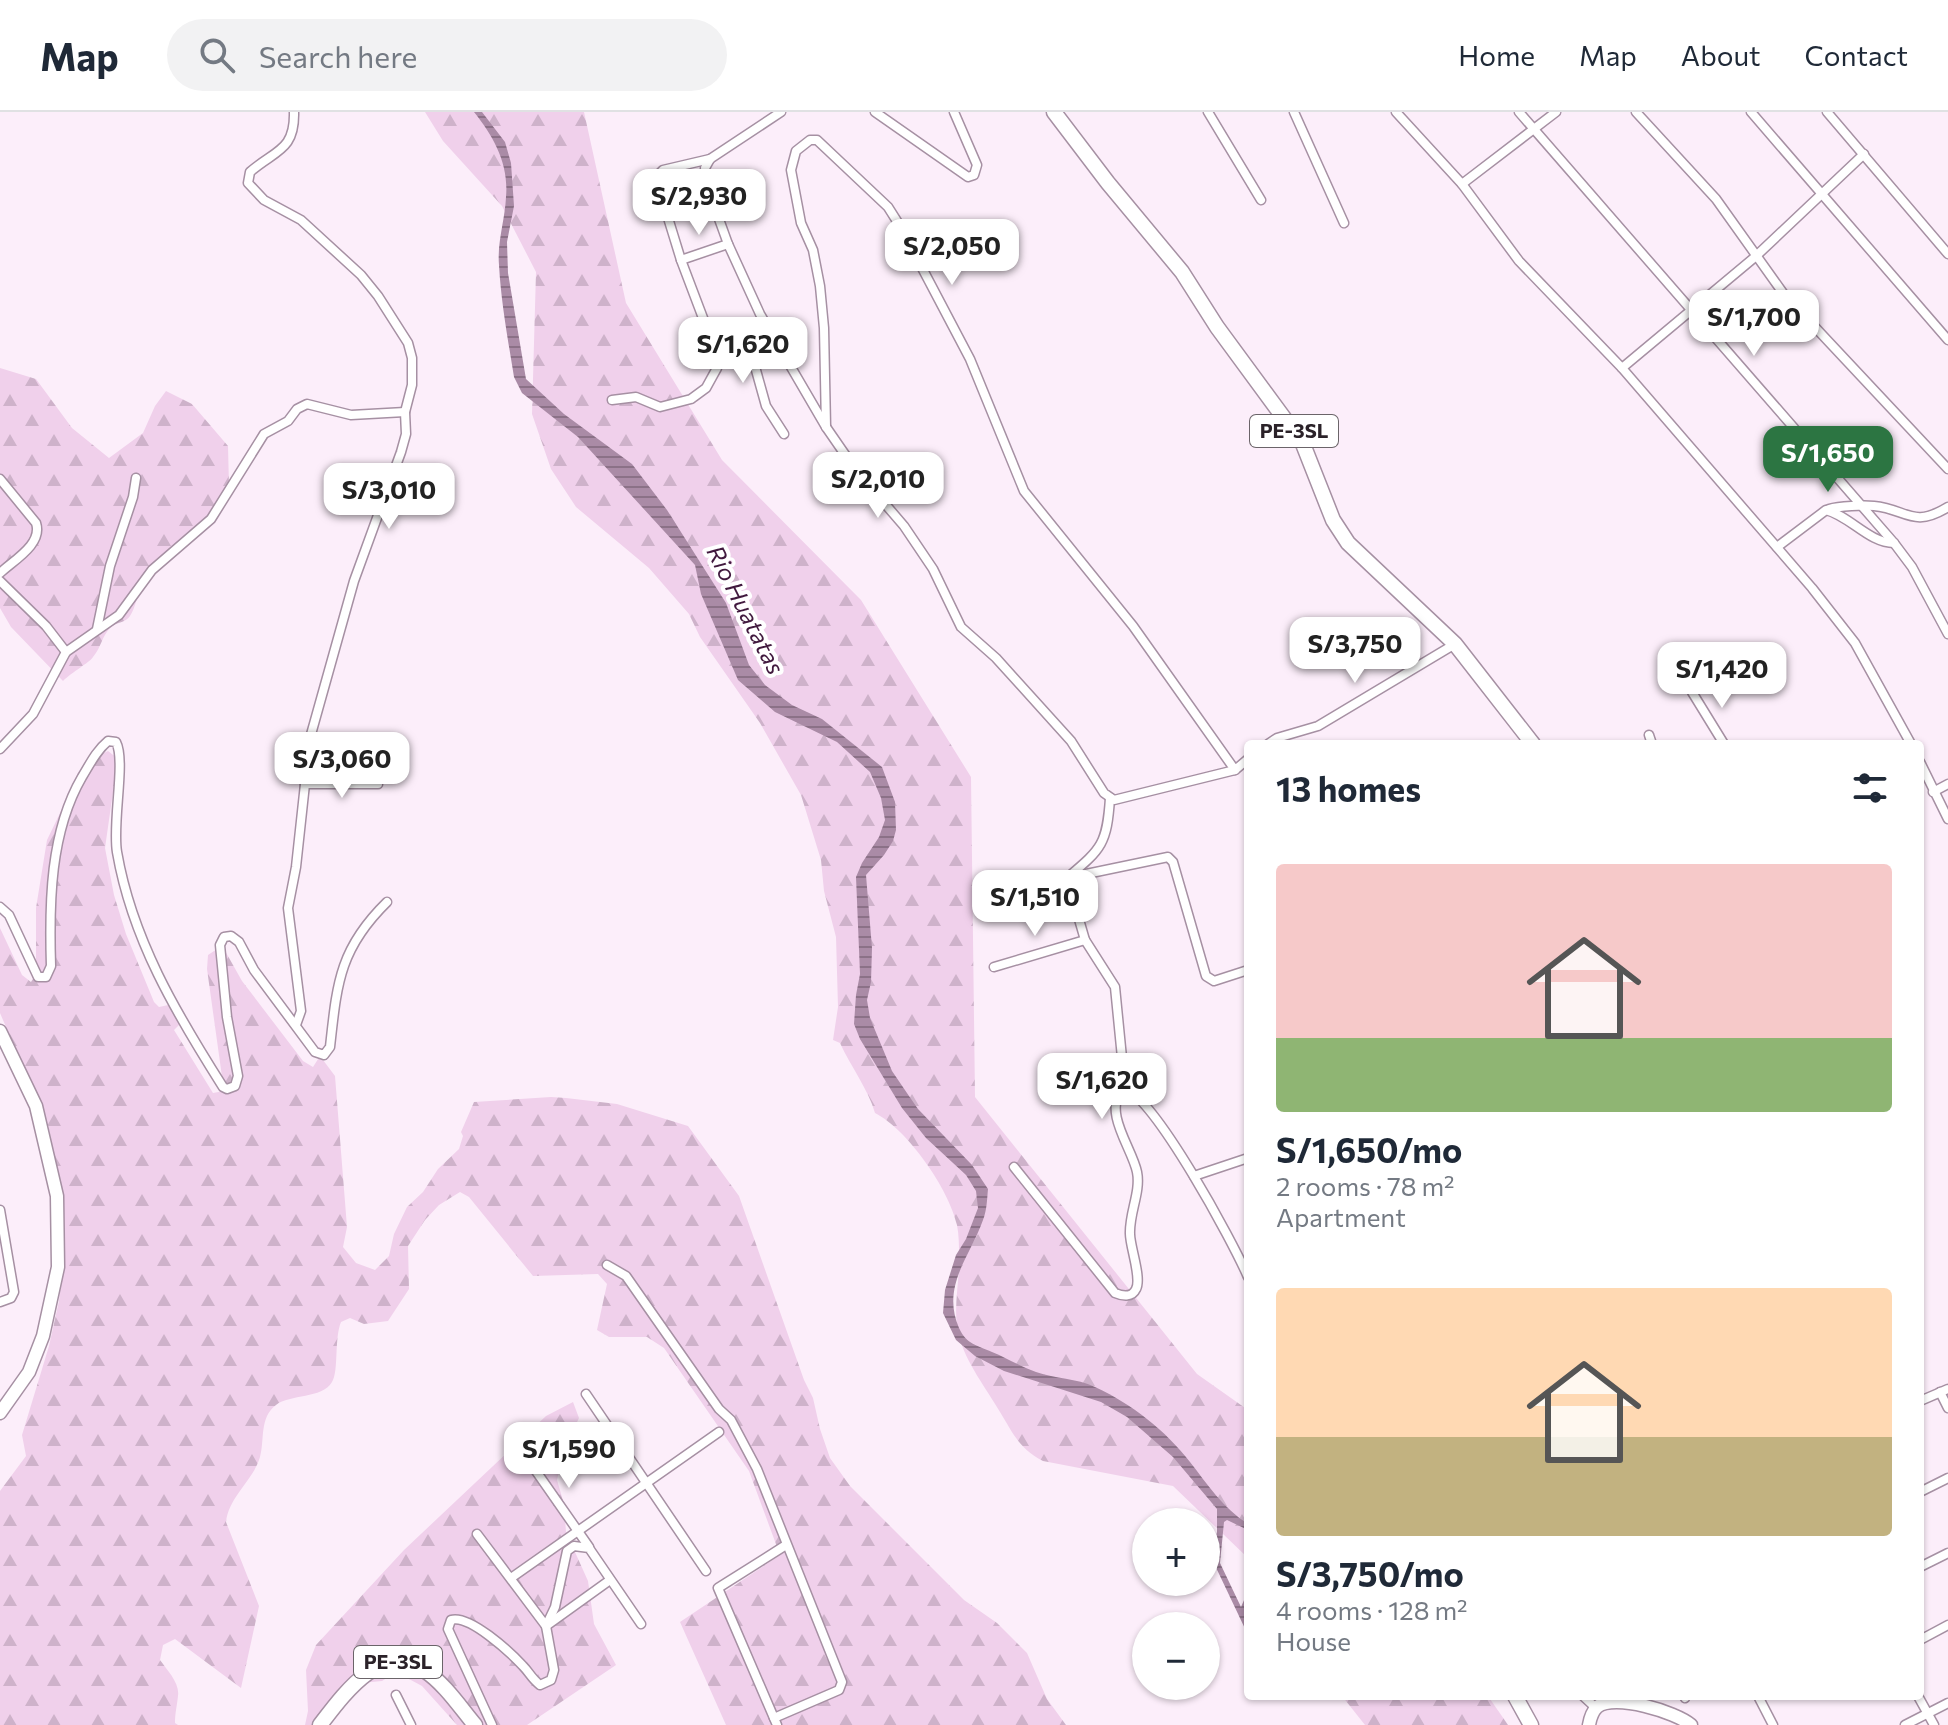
<!DOCTYPE html>
<html lang="en">
<head>
<meta charset="utf-8">
<style>
  body { margin:0; font-family:Commissioner,sans-serif; background:#f2f2f3; color:#1f2937; height:100vh; display:flex; flex-direction:column; font-size:30px; white-space:nowrap }
  * { box-sizing:border-box; margin:0 }
  p { font-size:26px; color:#747a83 }
  .icon { flex:none; width:44px; height:44px; fill:none; stroke:currentColor; stroke-width:2; stroke-linecap:round; stroke-linejoin:round }
  .map { position:relative; flex:1; overflow:hidden }
  .drawer { position:absolute; left:1244px; top:628px; width:680px; height:960px; display:flex; flex-direction:column; background:#fff; border-radius:8px; box-shadow:0 2px 6px #0004 }
  .drawer>* { flex:none }
  .buttons { position:absolute; left:1132px; top:1396px; display:grid; gap:16px }
  .buttons a { display:grid; place-items:center; width:88px; height:88px; border-radius:50%; background:#fff; box-shadow:0 2px 6px #0004; font-size:40px }
  .price { position:absolute; translate:-50% -68px; padding:0 18px; border-radius:16px; background:#fff; color:#222; font-size:26px; line-height:52px; filter:drop-shadow(0 2px 4px #0008) }
  .price::after { content:''; position:absolute; left:50%; top:48px; width:24px; height:18px; margin-left:-12px; background:inherit; clip-path:polygon(0 0,100% 0,50% 100%) }
  .price.on { background:#2c7542; color:#fff }
  ul { padding:0; list-style:none }
  li { display:grid; align-content:center; gap:16px; height:424px; padding:0 32px }
  li span { display:grid; place-items:center; height:248px; border-radius:8px; color:#555 }
  li>.icon { margin-inline-start:auto }
  span .icon { width:144px; height:144px; fill:#fffc; stroke-width:1 }
  li b { font-size:34px }
  h2 { display:flex; justify-content:space-between; align-items:center; height:96px; padding:0 32px; font-size:34px }
  header { display:flex; align-items:center; gap:48px; box-sizing:border-box; height:112px; padding:0 40px; background:#fff; border-bottom:2px solid #e0e1e3 }
  header strong { font-size:38px }
  nav { display:flex; gap:44px; margin-inline-start:auto; font-size:28px }
  .search { width:560px; height:72px; background:#f2f2f3; display:flex; align-items:center; gap:20px; box-sizing:border-box; padding:0 28px; border-radius:44px; color:#747a83; font-size:30px }
  .map>svg:first-child { display:block }
  .forest { fill:url(#forest-firs) }
  .water { fill:url(#water-rules) }
  .lines { fill:none; stroke-linecap:round; stroke-linejoin:round }
  .street-casing { stroke:#a690a3; stroke-width:11 }
  .secondary-casing { stroke:#a690a3; stroke-width:15 }
  .primary-casing { stroke:#a690a3; stroke-width:17 }
  .street { stroke:#fff; stroke-width:8 }
  .secondary { stroke:#fff; stroke-width:12 }
  .primary { stroke:#fff; stroke-width:14 }
  .labels { text-anchor:middle; stroke-width:8; stroke-linejoin:round; paint-order:stroke }
  .shield { fill:#fff; stroke:#6b6469; stroke-width:2 }
  .shield-label { font-size:20px; font-weight:bold; fill:#2b2229 }
  .water-label { font-size:24px; font-style:italic; fill:#41193e; stroke:#fff }
</style>
</head>
<body>
<header>
<strong>Map</strong>
<div class="search"><svg class="icon" aria-label="search" viewBox="0 0 24 24"><circle cx="10" cy="10" r="6"/><path d="M15 15l6 6"/></svg>Search here</div>
<nav><a>Home</a><a>Map</a><a>About</a><a>Contact</a></nav>
</header>
<div class="map">
<svg width="1948" height="1613" viewBox="0 0 1948 1613">
  <defs>
    <pattern id="forest-firs" width="22" height="20" patternUnits="userSpaceOnUse" patternTransform="scale(2)"><rect width="22" height="20" fill="#f0d0eb"/><path d="M5 1l3.5 6h-7zM16 11l3.5 6h-7z" fill="#ceb2ca"/></pattern>
    <pattern id="water-rules" width="6" height="5" patternUnits="userSpaceOnUse" patternTransform="scale(2)"><rect width="6" height="5" fill="#aa8ba6"/><path d="M0 2.5h6" fill="none" stroke="#8b7187"/></pattern>
  </defs>
  <rect width="100%" height="100%" fill="#fceefa"/>
  <!-- forest -->
  <g class="forest">
    <path d="M425,0H584L626,191L722,348L861,488L971,665L975,985L1197,1262L1248,1298V1446L1173,1374L1043,1349C1019,1336 1014,1323 1000,1300C986,1276 966,1251 959,1224C952,1198 960,1170 959,1144C959,1134 959,1123 957,1113C949,1077 908,1018 875,1001C868,977 851,955 840,931L833,928L838,895L836,825L824,779L821,748L801,683L760,611L700,525L689,502L649,456L576,395L551,357L532,302L536,160L502,94L443,29Z"/>
    <path d="M0,256L36,267L72,316L109,346L143,321L155,294L166,279L192,292L228,334L229,374L219,397L143,474C136,484 136,495 130,504C126,510 119,510 114,513C102,521 102,535 93,545C89,551 72,560 63,569L11,515L0,496Z"/>
    <path d="M108,639L117,646L118,660L115,666L105,736L114,783L126,822L154,890L159,895L173,892L180,912L174,918L213,981L224,979L207,857L208,843L217,837H224L242,869L303,949L313,955L320,944L335,964L347,1115L343,1135L356,1151L375,1158L389,1144L394,1122L407,1095L423,1080L438,1057L459,1037L463,1024L461,1020L474,990L551,985L566,986L617,992L688,1014L739,1084L804,1268L813,1286L820,1317L830,1346L850,1374L964,1488L997,1511L1027,1541L1047,1587L1066,1613H726L680,1510L780,1443L749,1359L664,1236L647,1225H609L597,1218L607,1172L598,1162L533,1164L469,1085L460,1080L439,1093L425,1108L408,1134L409,1177L388,1209L364,1212L350,1206L341,1210C334,1227 339,1259 332,1270C322,1287 290,1282 276,1293C259,1306 265,1327 260,1345C253,1369 229,1384 226,1410L259,1494L241,1576L175,1527L163,1533L160,1548C167,1558 180,1571 178,1584C177,1594 175,1601 175,1611L178,1613H0V1379L26,1344L22,1323L49,1234L59,1189L63,1142V1086L48,1013L0,901V816L22,863L31,870L36,862V796L47,728L78,664L94,646Z"/>
    <path d="M573,1290L579,1306L564,1337L557,1368L564,1392L566,1420L588,1469L594,1512L616,1553L527,1613H457L422,1574L396,1560L382,1569L351,1572L316,1613H305L308,1599L306,1558L316,1533L404,1438L546,1304Z"/>
    <path d="M1342,1584H1488L1508,1613H1365Z"/>
  </g>
  <!-- water -->
  <path class="water" d="M474,0H482L505,30L511,51L514,94L507,130L508,161L526,267L564,302L632,352L667,398L726,491L749,553L765,573L792,593L822,607L882,655L895,690L896,718L893,729L884,743L866,763L872,836L871,870L867,888L870,906L892,959L909,984L918,997L972,1053L988,1077C987,1087 987,1098 983,1108C970,1145 941,1174 959,1216C967,1233 977,1233 992,1240C1007,1246 1021,1255 1036,1260C1056,1267 1076,1266 1095,1275C1132,1292 1165,1318 1190,1350C1208,1373 1223,1396 1248,1412V1418L1227,1408L1224,1410L1220,1451L1241,1495L1248,1479V1523L1211,1445L1217,1420V1397L1173,1345L1127,1305L1101,1290L1004,1259L975,1244L956,1228L943,1201L945,1178L956,1143L966,1127L978,1096L976,1079L966,1063L926,1026L902,996L860,927L854,912L856,883L860,862L856,765L862,751L879,725L885,708L881,686L870,660L837,630L775,600L738,568L701,482L695,453L578,325L522,281L514,265C508,228 501,190 499,153C497,130 505,108 506,85C509,52 494,25 474,0Z"/>
  <g class="lines">
    <defs>
      <g id="street">
        <path d="M294,0C295,39 275,38 250,60L248,71L264,88L301,108L361,163L378,184L408,231L412,246V273L405,300L406,322L401,340L354,469L310,626L296,755L288,796L301,899L296,913"/>
        <path d="M781,0L710,47L705,56L706,71L728,132L760,202L826,315L855,357L904,414L933,457L961,515L996,546L1071,629L1104,681L1114,688L1235,658"/>
        <path d="M875,0L968,65L974,63L977,53L954,0"/>
        <path d="M1208,0L1261,88"/>
        <path d="M1294,0L1344,111"/>
        <path d="M1396,0L1462,72L1519,149L1622,256L1812,476L1855,531L1911,632"/>
        <path d="M1519,0L1894,431L1912,455L1948,522"/>
        <path d="M1636,0L1716,87L1783,181L1948,357"/>
        <path d="M1751,0L1948,228"/>
        <path d="M1827,0L1948,142"/>
        <path d="M1462,72L1556,0"/>
        <path d="M681,148L728,132"/>
        <path d="M775,226L756,243L754,251L766,294L784,322"/>
        <path d="M1622,256L1755,145L1864,42"/>
        <path d="M612,288L636,285L660,295L691,287L706,276L717,256V243L681,148L657,70L658,63L663,58L710,47"/>
        <path d="M826,315L824,216L820,174L813,138L801,111L791,58L796,39L810,28H817L888,95L900,114L970,247L1024,379L1133,514L1235,658L1248,647"/>
        <path d="M0,367L36,411C43,432 14,448 0,461"/>
        <path d="M1829,397C1839,394 1864,393 1874,394C1907,397 1912,417 1948,395"/>
        <path d="M1777,435L1826,398C1850,404 1869,431 1894,431"/>
        <path d="M0,469L46,514L66,540"/>
        <path d="M97,517L110,454L133,385L136,366"/>
        <path d="M1692,580L1724,632"/>
        <path d="M1649,623L1652,632"/>
        <path d="M1268,632L1277,626L1318,614L1455,532"/>
        <path d="M0,637L33,602L66,540L119,503L152,458L211,407L264,322L288,309L297,297L307,292L351,303L405,300"/>
        <path d="M1920,650L1948,707"/>
        <path d="M305,672H378"/>
        <path d="M1933,680L1948,672"/>
        <path d="M1110,686C1107,733 1101,737 1067,766L1085,828L1115,875L1125,976"/>
        <path d="M1015,781L1067,766L1168,745L1173,750L1206,864L1214,869L1248,858"/>
        <path d="M0,795L9,803L38,865H46L51,854C49,791 50,720 82,665C90,652 96,639 108,629L116,630C126,649 112,710 117,740C132,827 176,901 223,975L227,977L235,974L238,964L227,905L220,833L224,825L231,824L239,830L254,858L315,940L324,943L330,935C337,872 339,837 387,790"/>
        <path d="M994,855L1085,828"/>
        <path d="M1014,1055L1115,1181C1122,1184 1132,1186 1136,1177C1142,1166 1130,1135 1130,1122C1129,1101 1141,1080 1137,1060C1132,1036 1104,1002 1121,978L1125,976C1157,990 1232,1128 1248,1165"/>
        <path d="M1194,1064L1248,1046"/>
        <path d="M0,1098L14,1180L11,1186L0,1190"/>
        <path d="M607,1153L626,1164L719,1297L731,1308L757,1357L842,1570L839,1578L774,1606"/>
        <path d="M1940,1280L1948,1296"/>
        <path d="M586,1282L706,1459"/>
        <path d="M1920,1289L1948,1277"/>
        <path d="M522,1339L589,1435"/>
        <path d="M1920,1380L1948,1366"/>
        <path d="M477,1422L546,1514L610,1468"/>
        <path d="M1920,1455L1948,1441"/>
        <path d="M511,1466L719,1320"/>
        <path d="M1920,1528L1948,1513"/>
        <path d="M396,1583L411,1613"/>
        <path d="M1583,1584L1596,1596"/>
        <path d="M1684,1584L1685,1586"/>
        <path d="M1758,1584L1773,1613"/>
        <path d="M1918,1584L1934,1613"/>
        <path d="M492,1613L448,1517L451,1508C469,1502 510,1540 523,1554C529,1560 532,1567 540,1573L551,1568L554,1558L546,1514L555,1495L567,1439L574,1434L589,1436L641,1512"/>
        <path d="M777,1613L718,1476L786,1433"/>
        <path d="M1905,1613L1948,1591"/>
      </g>
      <g id="secondary">
        <path d="M0,919L36,994L57,1084L58,1155L43,1224L29,1260L0,1301"/>
        <path d="M1589,1613C1590,1607 1592,1600 1597,1595C1614,1581 1676,1600 1691,1613"/>
      </g>
      <g id="primary">
        <path d="M1054,0L1108,71L1182,160L1217,215L1303,332L1333,408L1348,431L1455,532L1533,632"/>
        <path d="M1515,1584L1531,1613"/>
        <path d="M320,1613C343,1583 382,1528 424,1558C444,1571 460,1595 475,1613"/>
      </g>
    </defs>
    <!-- street casing -->
    <use href="#street" class="street-casing"/>
    <!-- secondary casing -->
    <use href="#secondary" class="secondary-casing"/>
    <!-- primary casing -->
    <use href="#primary" class="primary-casing"/>
    <!-- street -->
    <use href="#street" class="street"/>
    <!-- secondary -->
    <use href="#secondary" class="secondary"/>
    <!-- primary -->
    <use href="#primary" class="primary"/>
  </g>
  <g class="labels">
    <!-- shield labels -->
    <g class="shield">
      <rect x="1250" y="303" width="88" height="32" rx="6"/>
      <rect x="354" y="1534" width="88" height="32" rx="6"/>
    </g>
    <g class="shield-label">
      <text x="1294" y="326">PE-3SL</text>
      <text x="398" y="1557">PE-3SL</text>
    </g>
    <!-- water labels -->
    <g class="water-label">
      <text transform="translate(745 498) rotate(63)" y="8">Rio Huatatas</text>
    </g>
  </g>
</svg>
<div class="buttons">
<a>+</a>
<a>−</a>
</div>
<b class="price" style="left:699px;top:125px">S/2,930</b>
<b class="price" style="left:952px;top:175px">S/2,050</b>
<b class="price" style="left:1754px;top:246px">S/1,700</b>
<b class="price" style="left:743px;top:273px">S/1,620</b>
<b class="price on" style="left:1828px;top:382px">S/1,650</b>
<b class="price" style="left:878px;top:408px">S/2,010</b>
<b class="price" style="left:389px;top:419px">S/3,010</b>
<b class="price" style="left:1355px;top:573px">S/3,750</b>
<b class="price" style="left:1722px;top:598px">S/1,420</b>
<b class="price" style="left:342px;top:688px">S/3,060</b>
<b class="price" style="left:1035px;top:826px">S/1,510</b>
<b class="price" style="left:1102px;top:1009px">S/1,620</b>
<b class="price" style="left:569px;top:1378px">S/1,590</b>
<section class="drawer">
<h2>13 homes<svg class="icon" aria-label="filters" viewBox="0 0 24 24"><path d="M4 7h16M4 17h16"/><circle cx="9" cy="7" r="2"/><circle cx="15" cy="17" r="2"/></svg></h2>
<ul>
<li><span style="background:linear-gradient(#f6c9c9 70%,#8fb573 0)"><svg class="icon" aria-label="home" viewBox="0 0 24 24"><path d="M3 11l9-7 9 7M6 9v11h12V9"/></svg></span><div><b>S/1,650/mo</b><p>2 rooms · 78 m²</p><p>Apartment</p></div></li>
<li><span style="background:linear-gradient(#ffd9b3 60%,#c2b280 0)"><svg class="icon" aria-label="home" viewBox="0 0 24 24"><path d="M3 11l9-7 9 7M6 9v11h12V9"/></svg></span><div><b>S/3,750/mo</b><p>4 rooms · 128 m²</p><p>House</p></div></li>
</ul>
</section>
</div>
</body>
</html>
